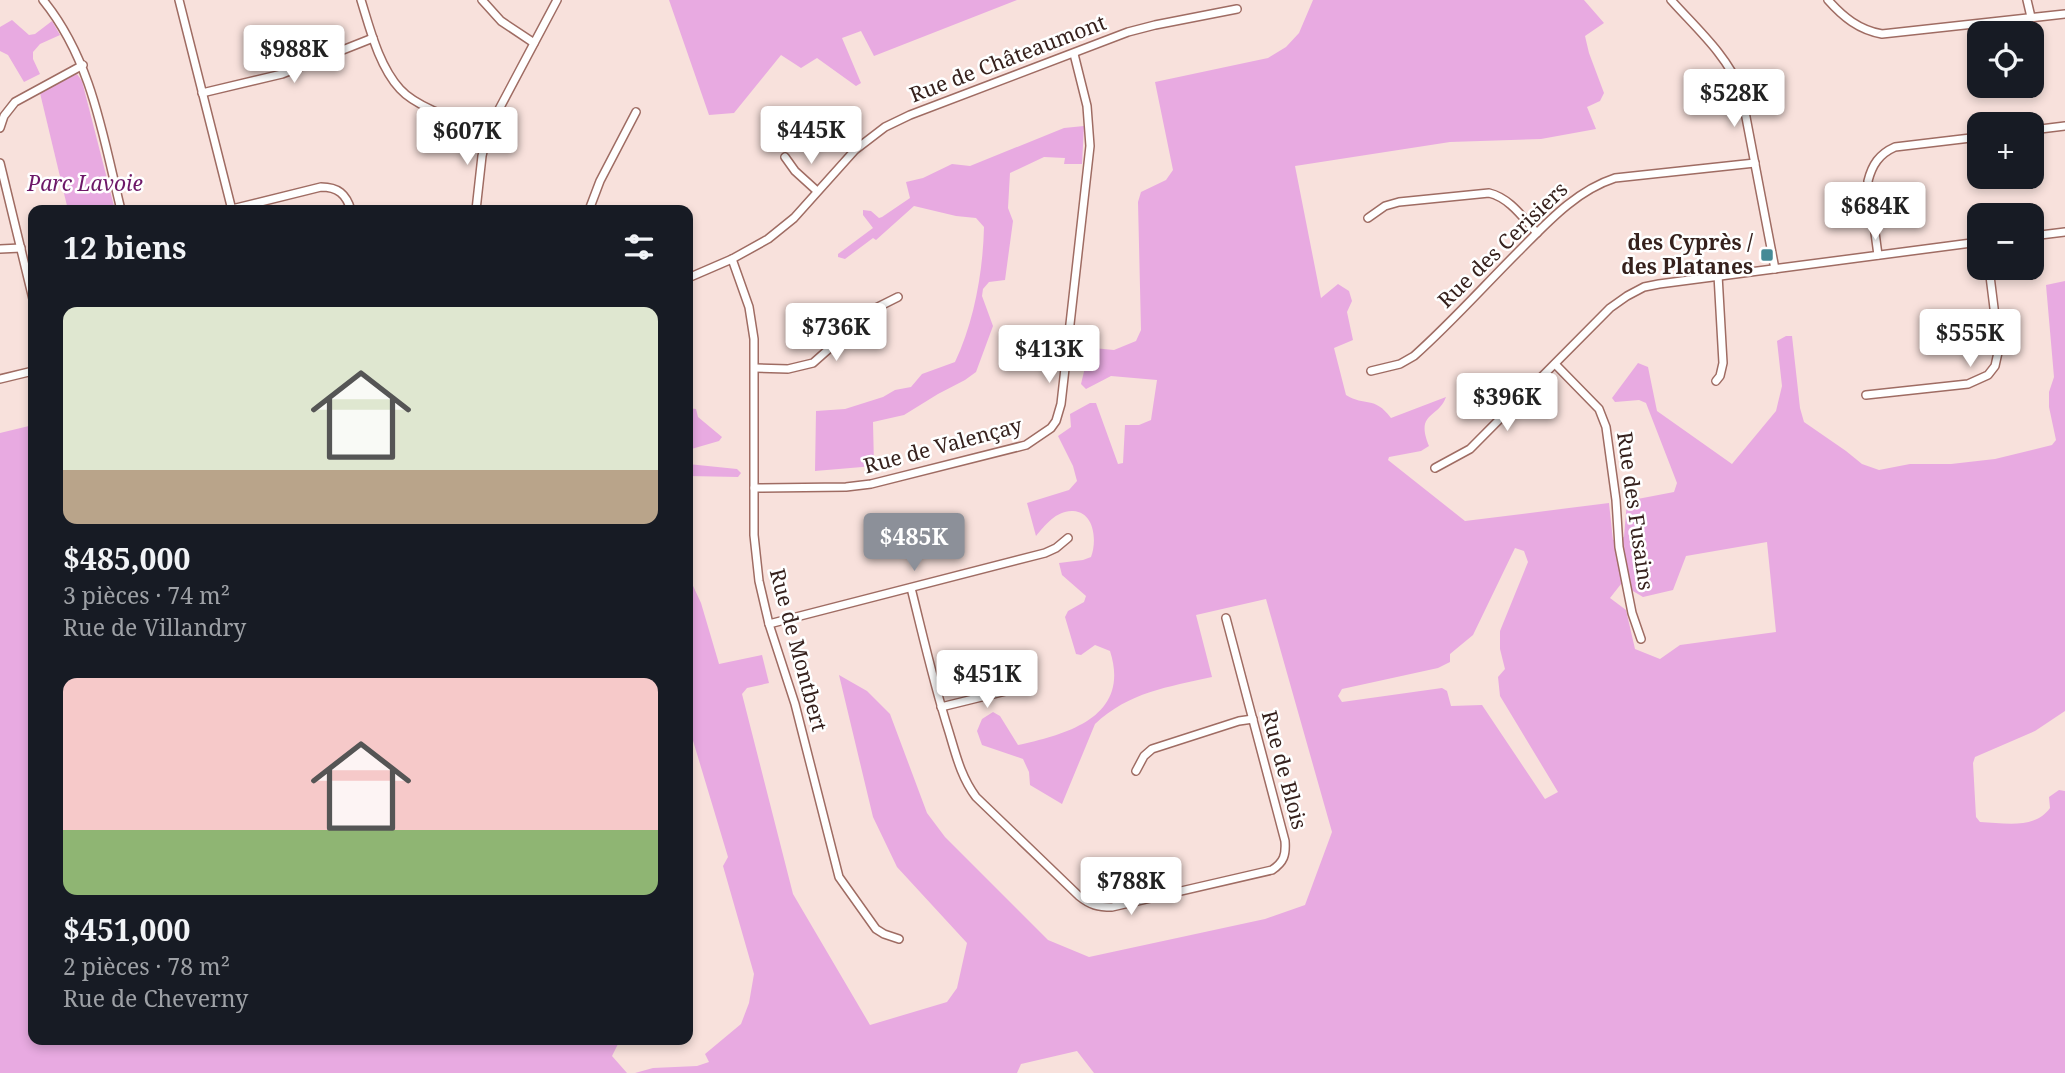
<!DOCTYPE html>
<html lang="fr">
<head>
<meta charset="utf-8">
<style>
  body { margin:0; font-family:"Noto Serif",serif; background:#242831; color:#f1f3f6; height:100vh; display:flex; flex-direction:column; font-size:26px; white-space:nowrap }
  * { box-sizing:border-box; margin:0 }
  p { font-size:23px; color:#9ea1a6 }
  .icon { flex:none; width:38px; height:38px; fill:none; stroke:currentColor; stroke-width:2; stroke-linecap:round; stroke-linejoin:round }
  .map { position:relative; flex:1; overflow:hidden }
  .sheet { position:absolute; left:28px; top:205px; width:665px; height:840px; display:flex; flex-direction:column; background:#171b24; border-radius:14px; box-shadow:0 4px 10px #0003 }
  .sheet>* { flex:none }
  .controls { position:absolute; left:1967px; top:21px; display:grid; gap:14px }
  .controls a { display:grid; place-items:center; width:77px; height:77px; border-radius:14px; background:#171b24; box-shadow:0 4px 10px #0003; font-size:35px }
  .price { position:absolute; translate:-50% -60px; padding:0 16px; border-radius:7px; background:#fff; color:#222; font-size:23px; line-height:46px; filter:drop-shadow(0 2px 4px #0008) }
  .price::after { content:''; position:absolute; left:50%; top:42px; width:21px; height:16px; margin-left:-10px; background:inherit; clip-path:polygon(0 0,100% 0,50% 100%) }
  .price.current { background:#8c9099; color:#fff }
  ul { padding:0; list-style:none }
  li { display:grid; align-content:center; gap:14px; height:371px; padding:0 35px }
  li span { display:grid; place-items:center; height:217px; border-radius:14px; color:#555 }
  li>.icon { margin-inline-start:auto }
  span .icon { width:126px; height:126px; fill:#fffc; stroke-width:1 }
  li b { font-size:30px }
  h2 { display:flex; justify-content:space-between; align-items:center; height:84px; padding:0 35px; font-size:30px }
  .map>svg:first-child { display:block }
  .green { fill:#e8aae1; fill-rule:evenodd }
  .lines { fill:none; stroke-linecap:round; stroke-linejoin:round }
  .minor-casing { stroke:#9f6c63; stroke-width:10 }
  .minor { stroke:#fff; stroke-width:7 }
  .poi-dot { fill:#458a96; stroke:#fff; stroke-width:2.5 }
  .labels { text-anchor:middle; stroke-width:5; stroke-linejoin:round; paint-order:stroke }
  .street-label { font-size:21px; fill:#36211d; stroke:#fff }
  .park-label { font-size:21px; font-style:italic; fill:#6d1868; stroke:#fff }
  .poi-label { font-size:21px; font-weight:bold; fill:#36211d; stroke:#fff; text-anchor:end }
</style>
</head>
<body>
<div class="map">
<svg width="2065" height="1073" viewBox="0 0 2065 1073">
  <rect width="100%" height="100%" fill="#f8e1dc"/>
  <!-- green -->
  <g class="green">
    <path d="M669,0H1017L874,56L861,31L842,38L861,83L856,86L817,58L801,68L781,55L734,113L709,115Z"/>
    <path d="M1313,0H1584L1604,23L1585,36L1589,53L1604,93L1600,101L1587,107L1596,129L1541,139L1450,142L1295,166L1321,298L1338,284L1349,291L1352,301L1347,312L1353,340L1334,348L1346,395C1365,407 1374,395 1391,418L1446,397C1438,419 1415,412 1429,446L1421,451L1389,457L1388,460L1465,521L1609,503L1613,540L1624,537L1627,501L1674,492L1677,483L1646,403L1639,400L1615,402L1612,398L1638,363L1648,367L1657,411L1732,464L1776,411L1782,386L1777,341L1786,336H1792L1800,408L1804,422L1846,451L1862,464L1879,470L1910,464H1951L1995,459L2052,445L2056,440L2049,407V392L2054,377L2046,285L2065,281V711L2035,731L1975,757L1973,763L1976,817L1980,822C2004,823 2034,830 2050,808L2049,797L2059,790L2065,791V1073H1094L1077,1051L1021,1064L1017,1073H635L653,1068L697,1066L709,1062L705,1054L741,1024L749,1003L754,974L723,866L728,857L688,724V575L701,603L719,664L762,655L769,683L747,688L742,694L793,894L870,1025L947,1002L957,988L967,943L897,867L873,817L839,675L867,691L890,714L927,813L945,837L1048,940L1089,957L1265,919L1305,905L1332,832L1266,599L1196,615L1212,677C1168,687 1129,692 1095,724L1062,804L1030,785L1029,772L1023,759L982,745L977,731L982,719L993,712L1000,716L1018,745C1069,734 1131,716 1110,651L1095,645L1081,655L1076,654L1065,617L1068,611L1084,602L1086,596L1062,575L1059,563L1083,560L1091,557C1097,542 1095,512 1073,511C1057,510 1045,525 1036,536L1027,503L1069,490L1077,481L1073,466L1058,436L1071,427L1070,414L1090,403H1096L1118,464L1123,463L1125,425H1139L1151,420L1157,380L1111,376L1086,389L1081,384L1088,355L1093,348L1114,350L1136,341L1141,330L1138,202L1141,192L1166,180L1173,170L1155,82L1268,58L1286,47L1299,33ZM1767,542L1776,632L1680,645L1660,659L1635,649L1626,610L1610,598L1621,584L1643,597L1673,590L1686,556ZM1515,548L1524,551L1528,562L1500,631V649L1505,669L1498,677L1500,696L1558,792L1545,799L1482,705L1451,706L1447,691L1442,688L1342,702L1338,696L1342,689L1438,668L1450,662V654L1473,635Z"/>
    <path d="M12,20L29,35L35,34L52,21L60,35L40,44L33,52V59L40,74L24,82L8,55L0,51V27Z"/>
    <path d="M77,74L82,81L115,210H68L40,93Z"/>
    <path d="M1084,126L1082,164H1064L1065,158L1044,157L1010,173L1008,208L1013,221L1005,280L989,282L983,289L982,296L993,326L976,372L965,380L938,394L904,415L873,422L874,466L815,471L816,411L845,409L883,397L895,390L911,387L922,374L955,362C974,322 983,272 984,227L976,218L956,216L914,206L876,240L873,238L845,259L838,257V254L873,228L863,215V210L871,211L879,218L882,217L910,198L906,182L923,178L952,164L970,166L1064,128Z"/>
    <path d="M688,408L696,409L698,417L722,437L719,441L688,450Z"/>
    <path d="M33,425V1040H620L612,1056L627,1073H0V433Z"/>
    <path d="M688,464L737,469L741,473L738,477L688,476Z"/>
  </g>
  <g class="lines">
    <defs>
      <g id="minor">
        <path d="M43,0C92,60 103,137 121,210"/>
        <path d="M179,0L232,210"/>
        <path d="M361,0C370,29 379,66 400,89C417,108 464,123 488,130"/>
        <path d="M482,0L501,21L534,43"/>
        <path d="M1671,0C1696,28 1727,55 1741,91L1775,269"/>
        <path d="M1828,0C1843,17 1859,30 1882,34L2065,14"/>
        <path d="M2027,0L2031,17"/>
        <path d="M202,93L282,74L373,38"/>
        <path d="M0,128L4,116L15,102L83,65"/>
        <path d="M2032,130L2065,126"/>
        <path d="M785,157L795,171L817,191"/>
        <path d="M0,163L33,299"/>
        <path d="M232,209L321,187C338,187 346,194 351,210"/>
        <path d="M476,210L482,156L488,130L557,0"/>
        <path d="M589,210L600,181L636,112"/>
        <path d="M1368,218L1385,206L1399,202L1489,193C1510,198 1523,218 1537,233"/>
        <path d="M2032,236L2065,232"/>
        <path d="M0,249L21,248"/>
        <path d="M1878,255L1868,181C1872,165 1879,154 1895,147L1979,137"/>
        <path d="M732,259L749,307L754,339V535L759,581L769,624L795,704L839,877L876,929L884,934L899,939"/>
        <path d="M688,278L732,259L768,239L794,218L855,150L885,127L910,115L1128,32L1155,25L1237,9"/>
        <path d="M1555,364L1599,409L1606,427L1616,500L1619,547L1632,613L1641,639"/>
        <path d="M755,368L788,369L813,363L874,309L898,297"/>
        <path d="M1371,371L1400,364L1414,356C1450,324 1483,287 1517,253C1546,224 1575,191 1615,178L1755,163"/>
        <path d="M0,379L33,371"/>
        <path d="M1716,381L1720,376L1723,363L1718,275"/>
        <path d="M1866,395L1968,384L1988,375L1995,366L1999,348L1989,268"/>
        <path d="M1435,468L1470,449L1610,308L1627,296L1644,287L1659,284L1979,242"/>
        <path d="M754,488L846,487L871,484L1026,445L1051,428L1056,421L1061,404L1090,146L1087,106L1074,54"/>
        <path d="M911,588C923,636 934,685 949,732C956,755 961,777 976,797L1079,896C1090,905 1098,907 1112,907L1272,870C1284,862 1286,855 1285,841L1226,618"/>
        <path d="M769,624L1045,553L1056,548L1068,538"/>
        <path d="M941,707L1010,690L1022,684"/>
        <path d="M1136,771L1144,756L1152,749L1239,721L1253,719"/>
        <path d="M688,981V987"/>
      </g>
    </defs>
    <!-- minor casing -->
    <use href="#minor" class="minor-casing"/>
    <!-- minor -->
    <use href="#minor" class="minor"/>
  </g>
  <!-- markers -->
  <rect class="poi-dot" x="1760" y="248" width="14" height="14" rx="3.5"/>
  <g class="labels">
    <!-- street labels -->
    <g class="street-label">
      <text transform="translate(1008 59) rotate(-21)" y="7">Rue de Châteaumont</text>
      <text transform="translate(1503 245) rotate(-44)" y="7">Rue des Cerisiers</text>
      <text transform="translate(943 446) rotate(-15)" y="7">Rue de Valençay</text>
      <text transform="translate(1635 511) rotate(82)" y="7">Rue des Fusains</text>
      <text transform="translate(798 650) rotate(75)" y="7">Rue de Montbert</text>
      <text transform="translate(1284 770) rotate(75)" y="7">Rue de Blois</text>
    </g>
    <!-- park labels -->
    <g class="park-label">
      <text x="85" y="191">Parc Lavoie</text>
    </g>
    <!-- poi labels -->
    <g class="poi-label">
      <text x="1753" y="250">des Cyprès /<tspan x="1753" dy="24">des Platanes</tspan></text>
    </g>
  </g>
</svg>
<div class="controls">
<a><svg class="icon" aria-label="locate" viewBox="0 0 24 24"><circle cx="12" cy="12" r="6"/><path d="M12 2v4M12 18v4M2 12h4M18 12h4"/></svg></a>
<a>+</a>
<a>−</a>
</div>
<b class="price" style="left:294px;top:85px">$988K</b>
<b class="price" style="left:1734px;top:129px">$528K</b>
<b class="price" style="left:811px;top:166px">$445K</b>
<b class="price" style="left:467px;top:167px">$607K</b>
<b class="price" style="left:1875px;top:242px">$684K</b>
<b class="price" style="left:836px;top:363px">$736K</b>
<b class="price" style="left:1970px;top:369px">$555K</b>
<b class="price" style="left:1049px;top:385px">$413K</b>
<b class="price" style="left:1507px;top:433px">$396K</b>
<b class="price current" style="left:914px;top:573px">$485K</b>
<b class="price" style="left:987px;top:710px">$451K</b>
<b class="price" style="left:1131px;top:917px">$788K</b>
<section class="sheet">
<h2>12 biens<svg class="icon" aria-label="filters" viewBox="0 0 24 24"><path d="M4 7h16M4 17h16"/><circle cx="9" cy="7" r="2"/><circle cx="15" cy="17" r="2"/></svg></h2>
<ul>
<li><span style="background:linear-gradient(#dfe7d0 75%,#b9a48a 0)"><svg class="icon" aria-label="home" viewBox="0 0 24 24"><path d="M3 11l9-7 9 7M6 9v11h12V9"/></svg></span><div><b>$485,000</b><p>3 pièces · 74 m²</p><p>Rue de Villandry</p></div></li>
<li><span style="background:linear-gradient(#f6c9c9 70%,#8fb573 0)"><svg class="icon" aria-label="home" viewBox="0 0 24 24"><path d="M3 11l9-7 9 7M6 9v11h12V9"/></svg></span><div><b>$451,000</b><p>2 pièces · 78 m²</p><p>Rue de Cheverny</p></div></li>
</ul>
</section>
</div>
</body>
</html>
